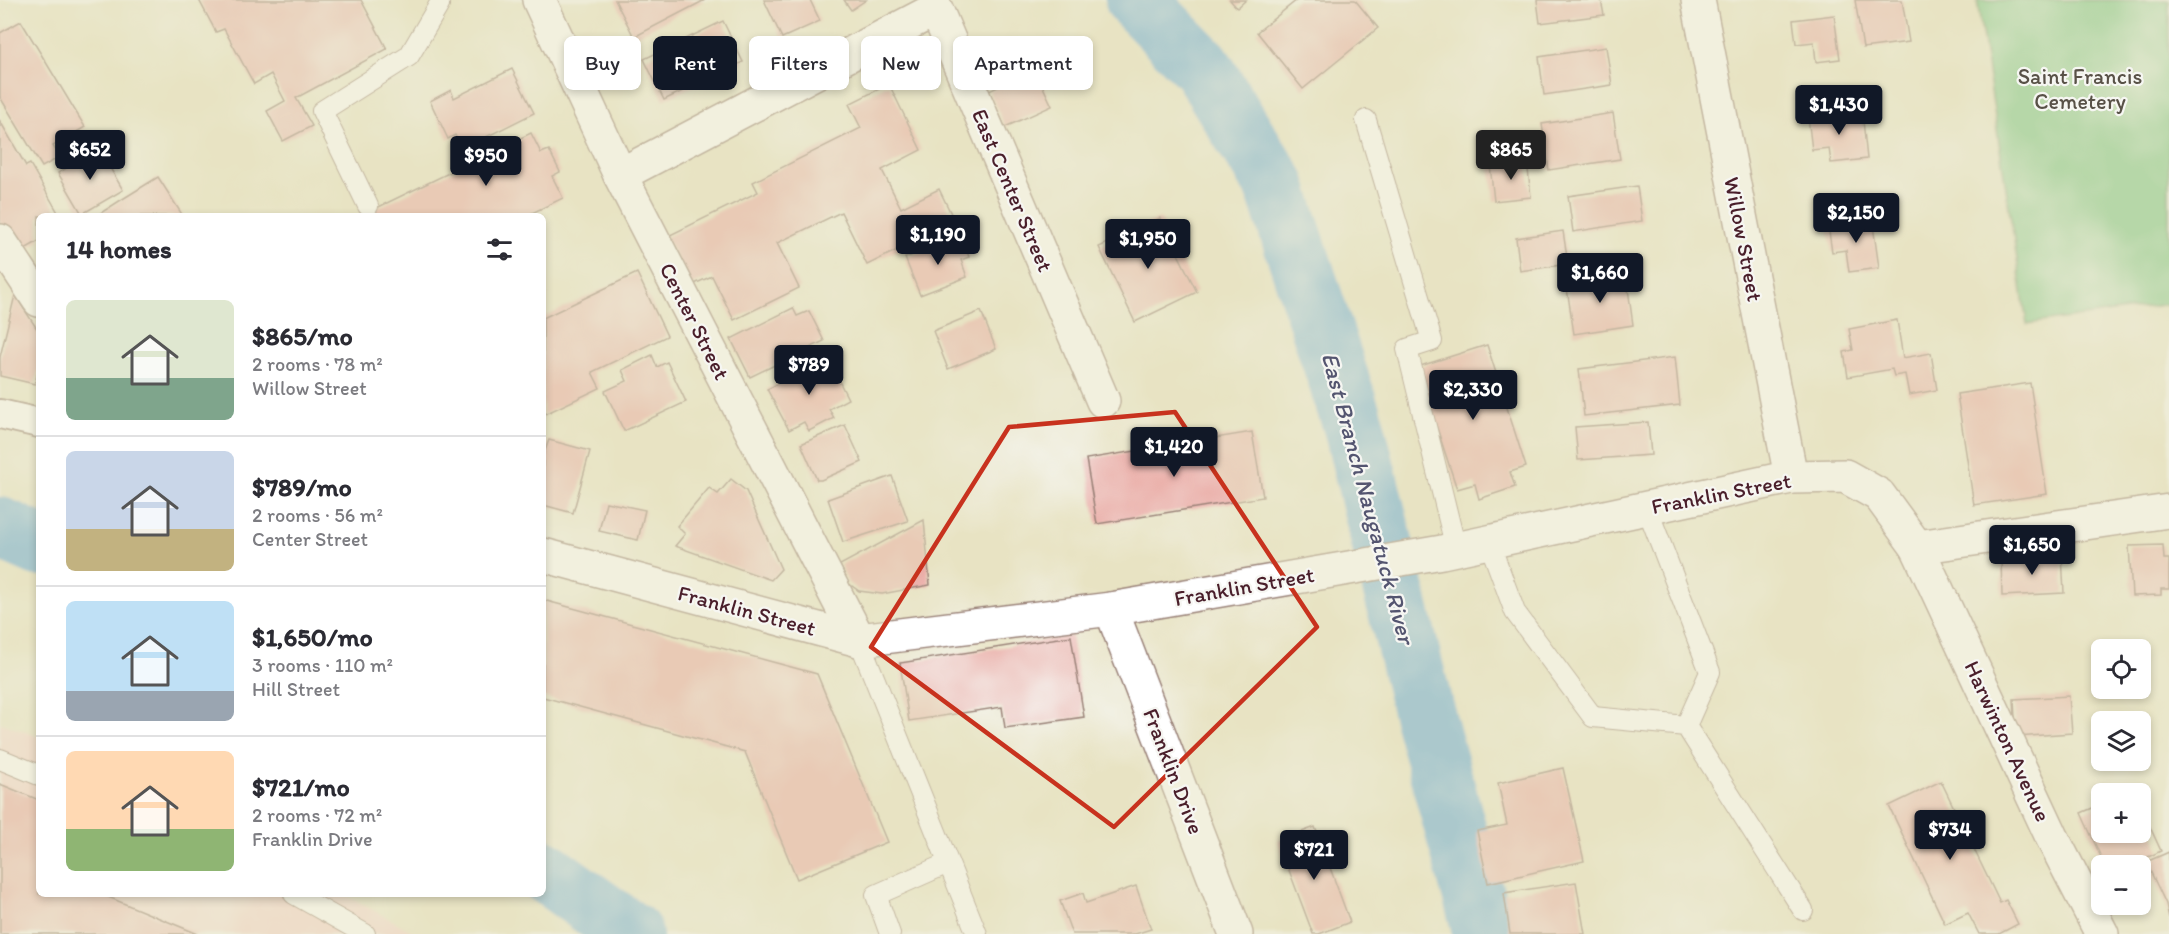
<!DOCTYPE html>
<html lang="en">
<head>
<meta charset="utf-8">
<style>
  body { margin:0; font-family:Itim,sans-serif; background:#f7f7f7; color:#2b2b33; height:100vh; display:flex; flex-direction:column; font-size:22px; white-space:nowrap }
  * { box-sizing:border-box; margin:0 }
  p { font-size:20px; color:#7c7c81 }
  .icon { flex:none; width:33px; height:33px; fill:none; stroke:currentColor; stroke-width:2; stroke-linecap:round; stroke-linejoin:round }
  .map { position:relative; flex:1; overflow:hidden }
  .sheet { position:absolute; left:36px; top:213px; width:510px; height:684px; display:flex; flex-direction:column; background:#fff; border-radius:9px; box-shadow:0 3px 9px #0003 }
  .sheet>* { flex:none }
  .top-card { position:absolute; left:564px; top:36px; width:570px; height:54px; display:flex; gap:12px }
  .buttons { position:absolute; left:2091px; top:639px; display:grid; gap:12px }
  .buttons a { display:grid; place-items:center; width:60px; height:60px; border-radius:9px; background:#fff; box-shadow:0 3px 9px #0003; font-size:30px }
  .price { position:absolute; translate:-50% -51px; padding:0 14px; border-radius:6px; background:#111827; color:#fff; font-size:20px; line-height:39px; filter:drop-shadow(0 2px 3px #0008) }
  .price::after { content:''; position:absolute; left:50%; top:36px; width:18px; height:14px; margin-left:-9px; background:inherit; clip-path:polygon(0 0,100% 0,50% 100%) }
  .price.current { background:#222; color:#fff }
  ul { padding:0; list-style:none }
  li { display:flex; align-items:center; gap:18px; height:150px; padding:0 30px }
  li+li { border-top:2px solid #e1e1e2 }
  li span { display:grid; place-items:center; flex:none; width:168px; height:120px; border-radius:9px; color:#555 }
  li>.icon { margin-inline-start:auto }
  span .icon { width:72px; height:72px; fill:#fffc; stroke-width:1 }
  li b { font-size:26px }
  h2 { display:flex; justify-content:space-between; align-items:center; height:72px; padding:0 30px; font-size:26px }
  .tag { padding:0 21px; border-radius:9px; background:#fff; box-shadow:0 3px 9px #0003; font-size:21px; line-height:54px }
  .tag.current { background:#111827; color:#fff }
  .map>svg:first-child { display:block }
  .built { fill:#f7d0cb }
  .green { fill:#7ac787; stroke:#627359; stroke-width:1.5 }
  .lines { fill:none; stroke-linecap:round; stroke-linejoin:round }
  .river { stroke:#62a7d8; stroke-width:62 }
  .building { fill:#eaaba5 }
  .service-casing { stroke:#998177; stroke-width:22 }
  .pedestrian-casing { stroke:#998177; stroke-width:32 }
  .minor-casing { stroke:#998177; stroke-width:36 }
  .secondary-casing { stroke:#998177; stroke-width:36 }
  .service { stroke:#fff; stroke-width:20 }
  .pedestrian { stroke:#fff; stroke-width:28 }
  .minor { stroke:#fff; stroke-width:33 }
  .secondary { stroke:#fff; stroke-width:33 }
  .marked { fill:none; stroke:#c8321e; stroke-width:4.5; stroke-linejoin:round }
  .labels { text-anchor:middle; stroke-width:4.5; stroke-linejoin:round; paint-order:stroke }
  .park-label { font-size:22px; fill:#585147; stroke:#f6f6f2 }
  .street-label { font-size:22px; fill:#4a1f2b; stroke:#f6f6f2 }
  .water-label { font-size:24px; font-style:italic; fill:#545570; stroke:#f6f6f2 }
</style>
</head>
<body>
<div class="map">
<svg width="2169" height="934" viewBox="0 0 2169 934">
  <rect width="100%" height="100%" fill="#f6f6f2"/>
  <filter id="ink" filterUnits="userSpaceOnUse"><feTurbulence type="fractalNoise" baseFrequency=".0167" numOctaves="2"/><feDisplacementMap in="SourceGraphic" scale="12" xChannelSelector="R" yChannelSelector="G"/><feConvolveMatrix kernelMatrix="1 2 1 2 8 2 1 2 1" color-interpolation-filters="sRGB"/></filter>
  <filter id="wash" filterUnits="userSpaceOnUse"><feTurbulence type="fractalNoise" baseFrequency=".008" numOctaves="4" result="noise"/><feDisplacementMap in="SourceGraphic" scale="24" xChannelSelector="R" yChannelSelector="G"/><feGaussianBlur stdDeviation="1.35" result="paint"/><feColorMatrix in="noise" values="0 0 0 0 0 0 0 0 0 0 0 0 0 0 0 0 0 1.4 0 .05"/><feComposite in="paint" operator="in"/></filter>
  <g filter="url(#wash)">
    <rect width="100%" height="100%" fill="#e8e3c3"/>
    <!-- built -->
    <path class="built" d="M0,723L39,737V894H343L417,934H0Z"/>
    <!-- green -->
    <path class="green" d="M1977,0H2169V304L2027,324Z"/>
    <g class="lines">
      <!-- river -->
      <g class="river">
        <path d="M1136,0L1202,67L1275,185L1354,427L1423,710L1484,934"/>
        <path d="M0,528L39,545"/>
        <path d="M543,870L632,934"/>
      </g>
    </g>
    <g id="blocks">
      <!-- building -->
      <g class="building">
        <path d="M199,0H361L387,49L296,98L312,126L283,141L267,111L285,101L271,74L254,84L224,29L216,32Z"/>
        <path d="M615,0H705L634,37Z"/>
        <path d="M764,0H810L820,21L782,38Z"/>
        <path d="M844,0H866L851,10Z"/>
        <path d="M1230,0H1246L1237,8Z"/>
        <path d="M1297,0H1355L1378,28L1303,89L1257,32Z"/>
        <path d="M1537,0H1601L1604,15L1540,23Z"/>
        <path d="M1855,0H1902L1909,42L1863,48Z"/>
        <path d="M1834,15L1840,59L1816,62L1814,42L1796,44L1793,20Z"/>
        <path d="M21,21L85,127L53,146L60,157L42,167L0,97V33Z"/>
        <path d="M723,21L743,62L664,100L644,59Z"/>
        <path d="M1606,47L1612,85L1544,95L1539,57Z"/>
        <path d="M512,69L534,113L462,149L455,135L448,139L430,101L451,90L454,98Z"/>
        <path d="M1035,70L1052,106L1005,127L989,91Z"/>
        <path d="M889,84L921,150L882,170L901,208L939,189L955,222L867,265L841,212L777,243L799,288L734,320L712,276L690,286L666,237L758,192L753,182L861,128L849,104Z"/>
        <path d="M1862,111L1867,159L1831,163L1829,148L1812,150L1808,117Z"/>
        <path d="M1613,113L1620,159L1549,170L1542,124Z"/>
        <path d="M0,121L26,166L30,164L60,216H39V241L18,253L0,223Z"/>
        <path d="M531,133L541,153L549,150L560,172L552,176L563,198L526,216H360Z"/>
        <path d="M99,149L123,190L82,214L58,173Z"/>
        <path d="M1527,160L1531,197L1494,201L1490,165Z"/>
        <path d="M158,177L183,216H96L121,200Z"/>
        <path d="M1637,186L1642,221L1573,232L1568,196Z"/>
        <path d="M1160,218L1197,292L1135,322L1099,247Z"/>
        <path d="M1872,218L1879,268L1849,272L1846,250L1832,252L1828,225Z"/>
        <path d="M1563,231L1568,264L1520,271L1516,238Z"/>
        <path d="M961,236L969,257L961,260L967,277L920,295L905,258Z"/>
        <path d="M637,273L667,336L592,372L600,388L543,415V318Z"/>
        <path d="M1626,274L1633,325L1574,334L1566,282Z"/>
        <path d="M15,295L39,332V367L35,384L0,376V357Z"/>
        <path d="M793,308L797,316L809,311L824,341L750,377L731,339Z"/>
        <path d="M981,311L996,349L948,369L933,331Z"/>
        <path d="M1897,320L1903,358L1931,353L1937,390L1909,395L1905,374L1894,376L1892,369L1848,377L1844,352L1853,350L1849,329Z"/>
        <path d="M1487,345L1526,467L1510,472L1515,487L1479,499L1475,484L1457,489L1417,367Z"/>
        <path d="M652,355L657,367L667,362L686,402L624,431L605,391L627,381L622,370Z"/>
        <path d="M1675,357L1680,405L1584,416L1579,369Z"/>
        <path d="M828,359L848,399L829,409L834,418L809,431L804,422L789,430L767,389Z"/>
        <path d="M2030,383L2047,494L1974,505L1957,394Z"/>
        <path d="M1648,422L1651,455L1578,460L1575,427Z"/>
        <path d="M845,425L862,462L821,480H817L801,444Z"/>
        <path d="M1252,432L1263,497L1097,524L1086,459Z"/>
        <path d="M549,440L590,451L573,513L543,505V456Z"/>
        <path d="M892,476L908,521L843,542L828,499Z"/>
        <path d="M731,479L746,491L781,569L771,580L675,546L685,534L677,526L709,488L718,494Z"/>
        <path d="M606,502L645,510L638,540L599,531Z"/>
        <path d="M924,520L930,585L882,594L859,591L848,583L840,565Z"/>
        <path d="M2163,545L2164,559H2169V589H2161V595L2132,596L2129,546Z"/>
        <path d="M2062,555L2064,593L2002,596L2001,558Z"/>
        <path d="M543,600L817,674L887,842L797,879L745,752L543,697Z"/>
        <path d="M1071,636L1084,717L1005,728L1002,707L909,721L900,663Z"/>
        <path d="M2069,696L2072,733L2016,737L2014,699Z"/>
        <path d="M1563,768L1584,861L1488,883L1477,831L1507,825L1498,783Z"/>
        <path d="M1941,781L2000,903L2006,900L2018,924L1999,934H1979L1968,913L1945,924L1889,806Z"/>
        <path d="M0,784L39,800V894H101L198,934H0Z"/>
        <path d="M2102,804V832H2140V805L2161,851L2129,866H2105L2081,813Z"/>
        <path d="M1315,827L1350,922L1319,934H1313L1278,841Z"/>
        <path d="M2169,852V918L2166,904L2146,862Z"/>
        <path d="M1576,882L1585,934H1510L1504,893Z"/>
        <path d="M1136,886L1151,929L1135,934H1072L1060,901L1083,893L1086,903Z"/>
      </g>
    </g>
  </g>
  <g filter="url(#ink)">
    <use href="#blocks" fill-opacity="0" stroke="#998177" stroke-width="1.5"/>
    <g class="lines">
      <defs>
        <g id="service">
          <path d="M1366,120L1432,341L1407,349L1456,549"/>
          <path d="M368,206L322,111L409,56L439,5"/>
          <path d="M1647,508L1710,672L1686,726"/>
          <path d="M1489,542L1515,612L1593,717L1686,726L1803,910"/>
          <path d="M859,640L977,934"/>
          <path d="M0,759L39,775"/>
          <path d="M294,894L365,934"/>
          <path d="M890,934L876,895L948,863"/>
        </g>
        <path id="pedestrian" d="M0,414L39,423"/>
        <g id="minor">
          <path d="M539,0L620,175L859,640"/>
          <path d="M620,175L936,9L1103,401"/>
          <path d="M0,241L39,300"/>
          <path d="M1917,547L2169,511"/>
          <path d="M543,555L859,640L1111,609L1442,552L1791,477"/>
          <path d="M1111,609L1236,934"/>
        </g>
        <path id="secondary" d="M1698,0L1791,477L1845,476L1879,495L1917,547L2052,837L2102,934"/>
      </defs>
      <!-- service casing -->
      <use href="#service" class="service-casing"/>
      <!-- pedestrian casing -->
      <use href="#pedestrian" class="pedestrian-casing"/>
      <!-- minor casing -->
      <use href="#minor" class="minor-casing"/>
      <!-- secondary casing -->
      <use href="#secondary" class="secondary-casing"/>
      <!-- service -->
      <use href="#service" class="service"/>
      <!-- pedestrian -->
      <use href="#pedestrian" class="pedestrian"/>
      <!-- minor -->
      <use href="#minor" class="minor"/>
      <!-- secondary -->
      <use href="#secondary" class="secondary"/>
    </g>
  </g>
  <!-- marked area -->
  <path d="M0 0H2169V934H0ZM1175,412L1317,627L1114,827L871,647L1009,427Z" fill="#e8e3c3" fill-opacity=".55" fill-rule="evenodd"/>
  <path class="marked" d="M1175,412L1317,627L1114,827L871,647L1009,427Z"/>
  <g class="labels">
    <!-- park labels -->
    <g class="park-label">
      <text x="2080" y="84">Saint Francis<tspan x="2080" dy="25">Cemetery</tspan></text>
    </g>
    <!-- street labels -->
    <g class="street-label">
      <text transform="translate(1013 190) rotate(67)" y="8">East Center Street</text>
      <text transform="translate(1744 239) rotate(79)" y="8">Willow Street</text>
      <text transform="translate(695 321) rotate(63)" y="8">Center Street</text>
      <text transform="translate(1721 493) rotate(-11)" y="8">Franklin Street</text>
      <text transform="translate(1244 586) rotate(-10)" y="8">Franklin Street</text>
      <text transform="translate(747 610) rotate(15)" y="8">Franklin Street</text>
      <text transform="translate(2008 741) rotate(65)" y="8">Harwinton Avenue</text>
      <text transform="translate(1174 771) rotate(69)" y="8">Franklin Drive</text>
    </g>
    <!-- water labels -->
    <g class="water-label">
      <text transform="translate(1368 498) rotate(75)" y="8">East Branch Naugatuck River</text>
    </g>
  </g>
</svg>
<div class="buttons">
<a><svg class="icon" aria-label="locate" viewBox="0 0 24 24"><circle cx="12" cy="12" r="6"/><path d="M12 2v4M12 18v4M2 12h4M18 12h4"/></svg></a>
<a><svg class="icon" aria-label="layers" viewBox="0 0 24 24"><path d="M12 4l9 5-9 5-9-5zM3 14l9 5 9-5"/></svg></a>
<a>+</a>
<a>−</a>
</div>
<b class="price" style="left:1839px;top:136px">$1,430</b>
<b class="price" style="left:90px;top:181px">$652</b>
<b class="price current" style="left:1511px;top:181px">$865</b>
<b class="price" style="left:486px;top:187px">$950</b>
<b class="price" style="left:1856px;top:244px">$2,150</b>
<b class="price" style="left:938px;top:266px">$1,190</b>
<b class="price" style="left:1148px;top:270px">$1,950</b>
<b class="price" style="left:1600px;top:304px">$1,660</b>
<b class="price" style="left:809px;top:396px">$789</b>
<b class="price" style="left:1473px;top:421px">$2,330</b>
<b class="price" style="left:1174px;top:478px">$1,420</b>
<b class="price" style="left:2032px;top:576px">$1,650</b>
<b class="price" style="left:1950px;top:861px">$734</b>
<b class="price" style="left:1314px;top:881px">$721</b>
<div class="top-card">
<a class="tag">Buy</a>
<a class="tag current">Rent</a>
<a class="tag">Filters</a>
<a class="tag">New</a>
<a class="tag">Apartment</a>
</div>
<section class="sheet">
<h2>14 homes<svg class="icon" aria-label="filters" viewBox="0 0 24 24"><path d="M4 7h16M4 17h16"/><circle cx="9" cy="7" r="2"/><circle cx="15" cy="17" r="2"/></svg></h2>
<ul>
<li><span style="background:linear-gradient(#dfe7d0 65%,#7fa58c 0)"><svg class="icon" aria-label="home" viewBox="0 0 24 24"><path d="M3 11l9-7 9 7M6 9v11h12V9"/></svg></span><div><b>$865/mo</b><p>2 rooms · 78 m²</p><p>Willow Street</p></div></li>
<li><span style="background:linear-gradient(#c9d6e8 65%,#c2b280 0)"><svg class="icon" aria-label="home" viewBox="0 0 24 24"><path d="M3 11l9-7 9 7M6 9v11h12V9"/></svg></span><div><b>$789/mo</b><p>2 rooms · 56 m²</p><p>Center Street</p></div></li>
<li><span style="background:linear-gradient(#bfe0f5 75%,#9aa5b1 0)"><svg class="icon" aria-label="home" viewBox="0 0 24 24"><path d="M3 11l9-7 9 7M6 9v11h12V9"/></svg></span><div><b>$1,650/mo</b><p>3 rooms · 110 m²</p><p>Hill Street</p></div></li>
<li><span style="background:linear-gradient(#ffd9b3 65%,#8fb573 0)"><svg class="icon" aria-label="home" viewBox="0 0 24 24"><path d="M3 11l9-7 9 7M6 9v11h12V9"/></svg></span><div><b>$721/mo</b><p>2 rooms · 72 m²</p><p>Franklin Drive</p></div></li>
</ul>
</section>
</div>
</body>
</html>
